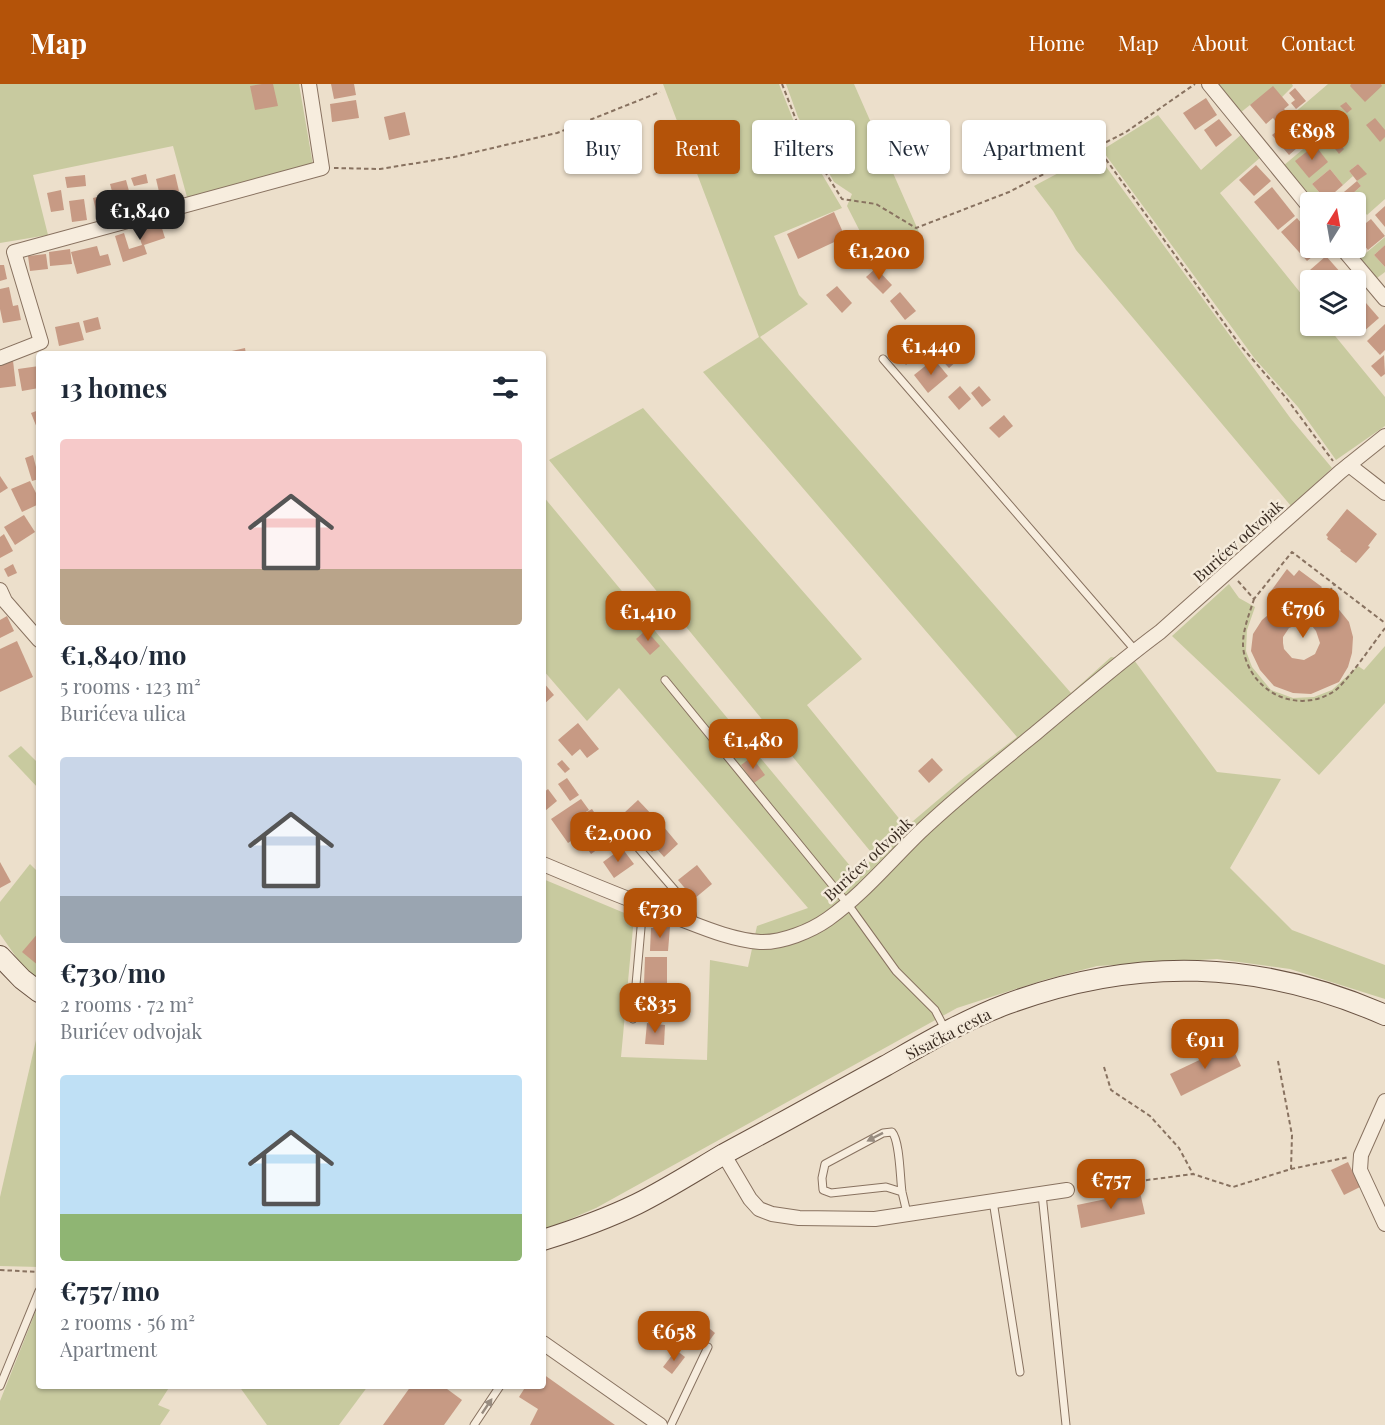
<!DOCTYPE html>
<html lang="en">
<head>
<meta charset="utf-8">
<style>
  body { margin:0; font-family:"Playfair Display",serif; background:#f2f2f3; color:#1f2937; height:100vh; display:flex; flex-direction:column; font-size:22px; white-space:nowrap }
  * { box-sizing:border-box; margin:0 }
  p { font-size:20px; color:#747a83 }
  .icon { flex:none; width:33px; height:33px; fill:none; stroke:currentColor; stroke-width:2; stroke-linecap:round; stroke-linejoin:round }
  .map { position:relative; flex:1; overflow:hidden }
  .sheet { position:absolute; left:36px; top:267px; width:510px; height:1038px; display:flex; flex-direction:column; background:#fff; border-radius:6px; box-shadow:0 2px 4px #0004 }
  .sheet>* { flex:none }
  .guide { position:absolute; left:564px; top:36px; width:570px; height:54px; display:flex; gap:12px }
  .needle { width:39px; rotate:11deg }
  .tools { position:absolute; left:1300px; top:108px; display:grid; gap:12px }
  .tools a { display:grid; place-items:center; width:66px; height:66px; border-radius:6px; background:#fff; box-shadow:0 2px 4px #0004; font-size:30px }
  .price { position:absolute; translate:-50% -51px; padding:0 14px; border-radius:12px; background:#b45309; color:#fff; font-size:20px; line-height:39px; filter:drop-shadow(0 2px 3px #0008) }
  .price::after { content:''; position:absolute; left:50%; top:36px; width:18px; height:14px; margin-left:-9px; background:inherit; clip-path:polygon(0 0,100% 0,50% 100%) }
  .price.on { background:#222; color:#fff }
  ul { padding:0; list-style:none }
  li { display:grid; align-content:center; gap:12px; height:318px; padding:0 24px }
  li span { display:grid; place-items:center; height:186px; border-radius:6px; color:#555 }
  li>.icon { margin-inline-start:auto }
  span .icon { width:108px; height:108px; fill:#fffc; stroke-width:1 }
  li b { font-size:26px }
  h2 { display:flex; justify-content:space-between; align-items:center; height:72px; padding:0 24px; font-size:26px }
  .chip { padding:0 21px; border-radius:6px; background:#fff; box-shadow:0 2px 4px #0004; font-size:21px; line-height:54px }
  .chip.on { background:#b45309; color:#fff }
  header { display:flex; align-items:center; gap:36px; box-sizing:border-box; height:84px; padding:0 30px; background:#b45309; color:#fff }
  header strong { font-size:28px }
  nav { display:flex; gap:33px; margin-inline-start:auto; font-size:21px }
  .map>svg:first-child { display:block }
  .green { fill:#c8ca9f }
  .building { fill:#c79a84; fill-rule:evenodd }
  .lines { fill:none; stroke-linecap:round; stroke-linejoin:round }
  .service-casing { stroke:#887260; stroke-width:9 }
  .minor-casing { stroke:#887260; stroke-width:16 }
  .secondary-casing { stroke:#6a5343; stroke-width:22 }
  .path { stroke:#887260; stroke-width:2; stroke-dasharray:4.5 3; stroke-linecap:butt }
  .service { stroke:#f7edde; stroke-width:7 }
  .minor { stroke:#f7edde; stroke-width:14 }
  .secondary { stroke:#f7edde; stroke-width:20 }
  .oneway { fill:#988c80 }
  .labels { text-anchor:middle; stroke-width:5; stroke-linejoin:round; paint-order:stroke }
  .street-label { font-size:16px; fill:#3a2c22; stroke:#f4eada }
</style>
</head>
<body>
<header>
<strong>Map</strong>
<nav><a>Home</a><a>Map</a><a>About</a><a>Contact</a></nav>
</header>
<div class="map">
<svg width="1385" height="1341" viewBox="0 0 1385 1341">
  <rect width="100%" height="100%" fill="#ecdfcb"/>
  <!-- green -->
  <g class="green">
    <path d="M0,0H299L313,81L187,113L173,62L33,91L48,151L0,159Z"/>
    <path d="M663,0H779L800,53L842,124L774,152L799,211L808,220L760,253L1071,609L1111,573L1134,576L1217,688L1281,695L1230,784L1292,846L1385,881V915L1290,885L1217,875L1097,882L1044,896L957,924L596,1124L554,1142L543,1144V795L634,833L621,973L707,976L710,876L748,883L757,842L808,824L619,604L587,637L543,586V412L856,789L875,773L549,376L643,324L862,575L807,621L906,743L965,693L1017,653L703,288L759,253Z"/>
    <path d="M786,0H854L922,155L879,179L872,171L847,122L852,110L834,98L798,33Z"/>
    <path d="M1217,0H1292L1293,2L1282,13L1250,21L1240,29Z"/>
    <path d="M1328,0H1385V115L1367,131L1351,111L1361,102L1357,97L1366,90L1358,80L1349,87L1353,92L1343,101L1330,85L1312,100L1326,116L1314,118L1283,82L1309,60L1306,56L1313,50L1305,41L1298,47L1290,37L1288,38L1286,36Z"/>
    <path d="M1158,31L1201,86L1243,49L1262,72L1220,109L1311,222V242H1327L1385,313V342L1336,376L1298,323L1255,275L1102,66Z"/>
    <path d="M1096,69L1291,335L1332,384L1291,422L1076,166L1053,127L1034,102Z"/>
    <path d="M1385,153V161L1374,171L1385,183V188L1377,194L1360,174Z"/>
    <path d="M1229,500L1239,514L1255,523L1247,546L1246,567L1252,583L1271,606L1293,614L1314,613L1332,606L1358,582L1364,586L1385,562V619L1319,691L1172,552Z"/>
    <path d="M21,662L39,680V705L8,672Z"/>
    <path d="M30,780L39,789V895L21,880L0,850V818Z"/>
    <path d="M39,943V1183L0,1182V1113Z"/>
    <path d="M39,1219V1302H170L158,1321L170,1326L160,1341H0V1317Z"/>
    <path d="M239,1302H368L339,1341H267Z"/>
  </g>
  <!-- building -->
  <g class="building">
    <path d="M262,0H273L278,22L255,26L250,2Z"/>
    <path d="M331,0H354L356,11L334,15Z"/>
    <path d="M1351,0H1381L1382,2L1365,18L1350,2Z"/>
    <path d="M1273,2L1289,21L1284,25L1287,28L1276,38L1273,34L1266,40L1250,21Z"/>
    <path d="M1295,4L1306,17L1296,25L1291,19L1295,16L1289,9Z"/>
    <path d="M1206,14L1217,31L1195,46L1183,29Z"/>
    <path d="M356,16L359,34L332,38L330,20Z"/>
    <path d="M1346,18L1352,25L1347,29L1340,22Z"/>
    <path d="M405,28L410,51L389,56L384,33Z"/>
    <path d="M1375,34L1385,46V53L1380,58L1366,41Z"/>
    <path d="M1219,35L1232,51L1216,63L1204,46Z"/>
    <path d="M1290,37L1298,47L1305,41L1313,50L1289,71L1272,51Z"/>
    <path d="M1337,57L1344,65L1339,70L1332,61Z"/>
    <path d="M1315,61L1328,78L1309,94L1295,77Z"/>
    <path d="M1358,80L1367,90L1357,97L1349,87Z"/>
    <path d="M1256,81L1271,97L1254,112L1239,96Z"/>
    <path d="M1330,85L1343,101L1326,116L1312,100Z"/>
    <path d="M146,90L148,99L134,102L131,94Z"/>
    <path d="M175,90L179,107L160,112L156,95Z"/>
    <path d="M85,91L86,102L67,104L65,93Z"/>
    <path d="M126,96L129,107L113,111L110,100Z"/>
    <path d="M1357,97L1361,102L1351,111L1363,126L1356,132V118H1337L1341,115L1338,113Z"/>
    <path d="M1272,103L1295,132L1278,146L1254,118Z"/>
    <path d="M61,106L64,126L51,128L47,109Z"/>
    <path d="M110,110L115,127L97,131L93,114Z"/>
    <path d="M84,115L87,136L72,138L69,117Z"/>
    <path d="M1385,122V143L1375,131Z"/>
    <path d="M834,128L845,153L798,175L787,150Z"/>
    <path d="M1297,134L1311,151V164H1323L1307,177L1281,148Z"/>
    <path d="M1371,135L1385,152L1368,166L1356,152V147Z"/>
    <path d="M160,138L165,154L144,161L147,170L123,178L115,152L124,149L129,165L142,161L137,145Z"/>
    <path d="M1385,161V183L1374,171Z"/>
    <path d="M97,162L100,172L108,170L111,181L77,190L71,168Z"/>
    <path d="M70,165L72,180L50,182L49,168Z"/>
    <path d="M46,170L48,185L30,187L28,172Z"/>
    <path d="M1326,172L1341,189L1333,196H1320L1310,186Z"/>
    <path d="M0,181H4L7,195L0,197Z"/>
    <path d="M876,184L892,201L883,210L866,193Z"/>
    <path d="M1356,201L1366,212L1356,220Z"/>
    <path d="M837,202L852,219L842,229L826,211Z"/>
    <path d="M9,203L13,222L18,221L21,236L3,239L0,225V205Z"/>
    <path d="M900,208L916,227L905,236L890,217Z"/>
    <path d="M1366,219L1379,234L1363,248L1356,240V228Z"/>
    <path d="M98,233L101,245L86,249L83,237Z"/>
    <path d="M79,238L84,256L59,262L55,243Z"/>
    <path d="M1385,240V266L1380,271L1367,257Z"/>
    <path d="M920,242L933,257L906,281L893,266Z"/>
    <path d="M944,261L958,276L949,284L935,269Z"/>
    <path d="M245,264L246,270H223V269Z"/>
    <path d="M1384,271L1385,290L1381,293L1371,282Z"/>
    <path d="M934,275L948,292L928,309L914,291Z"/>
    <path d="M13,277L16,302L0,304V279Z"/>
    <path d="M39,282V304L22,307L18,285Z"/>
    <path d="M960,302L971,315L959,326L948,313Z"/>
    <path d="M979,302L991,316L982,323L971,309Z"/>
    <path d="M39,326V349L31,329Z"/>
    <path d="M1004,331L1013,342L999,354L989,344Z"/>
    <path d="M33,371L39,395L32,397L25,374Z"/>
    <path d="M0,392L8,404L0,409Z"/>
    <path d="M30,397L39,415V420L22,428L11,405Z"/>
    <path d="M1347,425L1377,450L1368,462L1370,463L1356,479L1340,467L1341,466L1327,455L1328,453L1326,451Z"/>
    <path d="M24,431L35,448L15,461L4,443Z"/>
    <path d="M4,450L13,467L0,474V453Z"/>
    <path d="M13,480L17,489L8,493L4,485Z"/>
    <path d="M1287,485L1294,492L1299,486L1322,503L1318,508L1336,522L1349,538L1353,553L1352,569L1348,583L1339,598L1311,610L1293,609L1274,602L1260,586L1251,567L1253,550L1262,536L1279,522L1287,533L1293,525L1271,507ZM1300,540L1312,542L1316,547L1320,559L1315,570L1304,576L1292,574L1284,565L1283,559V553L1289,544Z"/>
    <path d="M7,532L14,547L0,554V536Z"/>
    <path d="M646,546L660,562L650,571L636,555Z"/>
    <path d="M17,557L33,593L0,608V565Z"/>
    <path d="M543,598L554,611L543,621Z"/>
    <path d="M578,639L599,665L587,674L580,665L572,672L558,656Z"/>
    <path d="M752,673L765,691L754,699L741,681Z"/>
    <path d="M932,674L943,686L929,699L918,687Z"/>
    <path d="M562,676L570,685L565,689L557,680Z"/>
    <path d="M567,694L579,711L570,717L558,700Z"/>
    <path d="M548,705L557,717L545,727L543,724V709Z"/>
    <path d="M581,715L589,726L578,733L582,738L587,735L592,742L568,759L551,735Z"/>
    <path d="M638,716L655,734L641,747L624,729Z"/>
    <path d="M592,725L598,734L592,739L585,729Z"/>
    <path d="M663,742L678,760L664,773L656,764L652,768L644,760Z"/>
    <path d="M594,745L605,760L591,770L580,754Z"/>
    <path d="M613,747L623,761L613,769L602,755Z"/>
    <path d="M622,764L634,780L614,794L603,778Z"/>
    <path d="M0,778L11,798L0,804Z"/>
    <path d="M697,781L712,800L694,815L678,796Z"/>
    <path d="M670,843L668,867H650L651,844Z"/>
    <path d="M39,848V882L22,868Z"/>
    <path d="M645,873H667V900H644Z"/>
    <path d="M646,910L664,911V932H646Z"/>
    <path d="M647,939L665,941L664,961L645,960Z"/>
    <path d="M1231,961L1241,982L1181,1012L1170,990Z"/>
    <path d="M1348,1078L1360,1103L1344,1111L1331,1086Z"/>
    <path d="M1140,1108L1145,1130L1081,1144L1077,1121Z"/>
    <path d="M697,1234L715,1249L707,1260L688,1246Z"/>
    <path d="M676,1266L685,1273L672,1290L663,1283Z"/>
    <path d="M543,1290L615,1341H530L538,1325L519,1313L526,1302H543Z"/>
    <path d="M411,1302H443L462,1316L444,1341H383Z"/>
  </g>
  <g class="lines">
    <defs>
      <g id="service">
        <path d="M883,275L1135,566"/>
        <path d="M665,596L847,819L896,887L935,926L946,947"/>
        <path d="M615,737L691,825L694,840"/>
        <path d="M633,935L643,821"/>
        <path d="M902,1108L886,1103L831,1109L823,1106L822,1094L825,1080L883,1049L892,1048C900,1057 900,1094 902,1108L907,1129"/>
        <path d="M1042,1110L1066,1341"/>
        <path d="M993,1117L1020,1288"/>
        <path d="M0,1302L39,1207"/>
        <path d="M474,1341L500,1302"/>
        <path d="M671,1341L708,1263"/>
      </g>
      <g id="minor">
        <path d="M1209,0L1311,125"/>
        <path d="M1342,164L1385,215"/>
        <path d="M0,274L41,258L14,168L322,84L309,0"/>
        <path d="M1349,381L1385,409"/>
        <path d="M0,506L5,517L39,556"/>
        <path d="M543,780C588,799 632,817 678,834C704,844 732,856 760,858C782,859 811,847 828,835C863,810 890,777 920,748C957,713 998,680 1037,648C1078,614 1118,579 1160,548L1340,388L1385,352"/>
        <path d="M1385,1017L1361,1071L1360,1086L1385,1140"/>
        <path d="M724,1071L750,1115L759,1125L772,1130L799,1134L875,1135L1067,1106"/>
        <path d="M543,1259L660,1341"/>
      </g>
      <g id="secondary">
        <path d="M0,872L22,895L39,908"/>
        <path d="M543,1156C575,1146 606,1135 637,1120C667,1105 695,1087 724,1070C778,1041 831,1012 885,982C924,960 964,936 1007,920C1136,872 1260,876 1385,931"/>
      </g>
    </defs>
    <!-- service casing -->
    <use href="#service" class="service-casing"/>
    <!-- minor casing -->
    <use href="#minor" class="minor-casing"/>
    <!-- secondary casing -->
    <use href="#secondary" class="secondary-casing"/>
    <!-- path -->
    <g class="path">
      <path d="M782,0L802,51L842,115L876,120L916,144L1009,108L1126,48L1195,0"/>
      <path d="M1097,63L1240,261L1287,315L1333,377"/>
      <path d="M334,84L380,85L454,73L557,49L660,8"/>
      <path d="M1238,497L1254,515L1292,468L1385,539"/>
      <path d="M1325,514L1334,501"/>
      <path d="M1254,515C1249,531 1240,552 1244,569C1253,609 1297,630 1333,608C1345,601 1375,557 1385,544"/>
      <path d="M1278,977L1292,1051L1291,1085"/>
      <path d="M1104,983L1111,1006L1150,1032L1179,1064L1193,1090"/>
      <path d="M1079,1105L1193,1090L1233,1103L1291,1085L1349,1073"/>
      <path d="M0,1186L39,1188"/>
    </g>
    <!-- service -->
    <use href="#service" class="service"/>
    <!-- minor -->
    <use href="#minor" class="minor"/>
    <!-- secondary -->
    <use href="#secondary" class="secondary"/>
  </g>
  <!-- one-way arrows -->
  <defs><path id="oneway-solid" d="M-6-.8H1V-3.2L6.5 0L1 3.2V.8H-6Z" transform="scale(1.5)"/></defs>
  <g class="oneway">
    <use href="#oneway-solid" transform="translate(875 1053) rotate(153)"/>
    <use href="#oneway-solid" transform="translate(487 1322) rotate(-56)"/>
  </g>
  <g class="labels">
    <!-- street labels -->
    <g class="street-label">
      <text transform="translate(1238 457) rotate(-42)" y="6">Burićev odvojak</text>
      <text transform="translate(868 775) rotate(-43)" y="6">Burićev odvojak</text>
      <text transform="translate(948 950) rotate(-27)" y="6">Sisačka cesta</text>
    </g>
  </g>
</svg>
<div class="tools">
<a><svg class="needle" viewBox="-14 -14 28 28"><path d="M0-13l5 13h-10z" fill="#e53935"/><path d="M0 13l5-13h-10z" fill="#747a83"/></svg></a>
<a><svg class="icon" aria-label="layers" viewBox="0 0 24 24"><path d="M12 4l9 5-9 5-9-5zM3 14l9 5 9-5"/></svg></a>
</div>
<b class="price" style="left:1312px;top:77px">€898</b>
<b class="price on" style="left:140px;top:157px">€1,840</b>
<b class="price" style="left:879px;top:197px">€1,200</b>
<b class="price" style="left:931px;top:292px">€1,440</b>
<b class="price" style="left:1303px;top:555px">€796</b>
<b class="price" style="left:648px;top:558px">€1,410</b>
<b class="price" style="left:753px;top:686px">€1,480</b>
<b class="price" style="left:618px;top:779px">€2,000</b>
<b class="price" style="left:660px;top:855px">€730</b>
<b class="price" style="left:655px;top:950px">€835</b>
<b class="price" style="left:1205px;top:986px">€911</b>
<b class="price" style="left:1111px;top:1126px">€757</b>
<b class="price" style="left:674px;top:1278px">€658</b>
<div class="guide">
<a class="chip">Buy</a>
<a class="chip on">Rent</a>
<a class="chip">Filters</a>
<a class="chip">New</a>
<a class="chip">Apartment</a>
</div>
<section class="sheet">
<h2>13 homes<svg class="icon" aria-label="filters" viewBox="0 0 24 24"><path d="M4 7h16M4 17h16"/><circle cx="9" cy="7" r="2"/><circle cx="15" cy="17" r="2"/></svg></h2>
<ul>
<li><span style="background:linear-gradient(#f6c9c9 70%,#b9a48a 0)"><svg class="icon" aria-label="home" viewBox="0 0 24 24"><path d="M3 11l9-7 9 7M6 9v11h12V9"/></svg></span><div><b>€1,840/mo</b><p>5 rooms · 123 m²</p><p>Burićeva ulica</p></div></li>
<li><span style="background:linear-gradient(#c9d6e8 75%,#9aa5b1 0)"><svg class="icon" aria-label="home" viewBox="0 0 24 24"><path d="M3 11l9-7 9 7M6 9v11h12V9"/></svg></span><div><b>€730/mo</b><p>2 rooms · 72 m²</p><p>Burićev odvojak</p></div></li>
<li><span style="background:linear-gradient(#bfe0f5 75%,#8fb573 0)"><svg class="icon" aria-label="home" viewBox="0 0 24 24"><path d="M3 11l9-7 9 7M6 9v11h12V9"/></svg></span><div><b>€757/mo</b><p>2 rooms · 56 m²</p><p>Apartment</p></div></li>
</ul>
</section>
</div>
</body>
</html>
